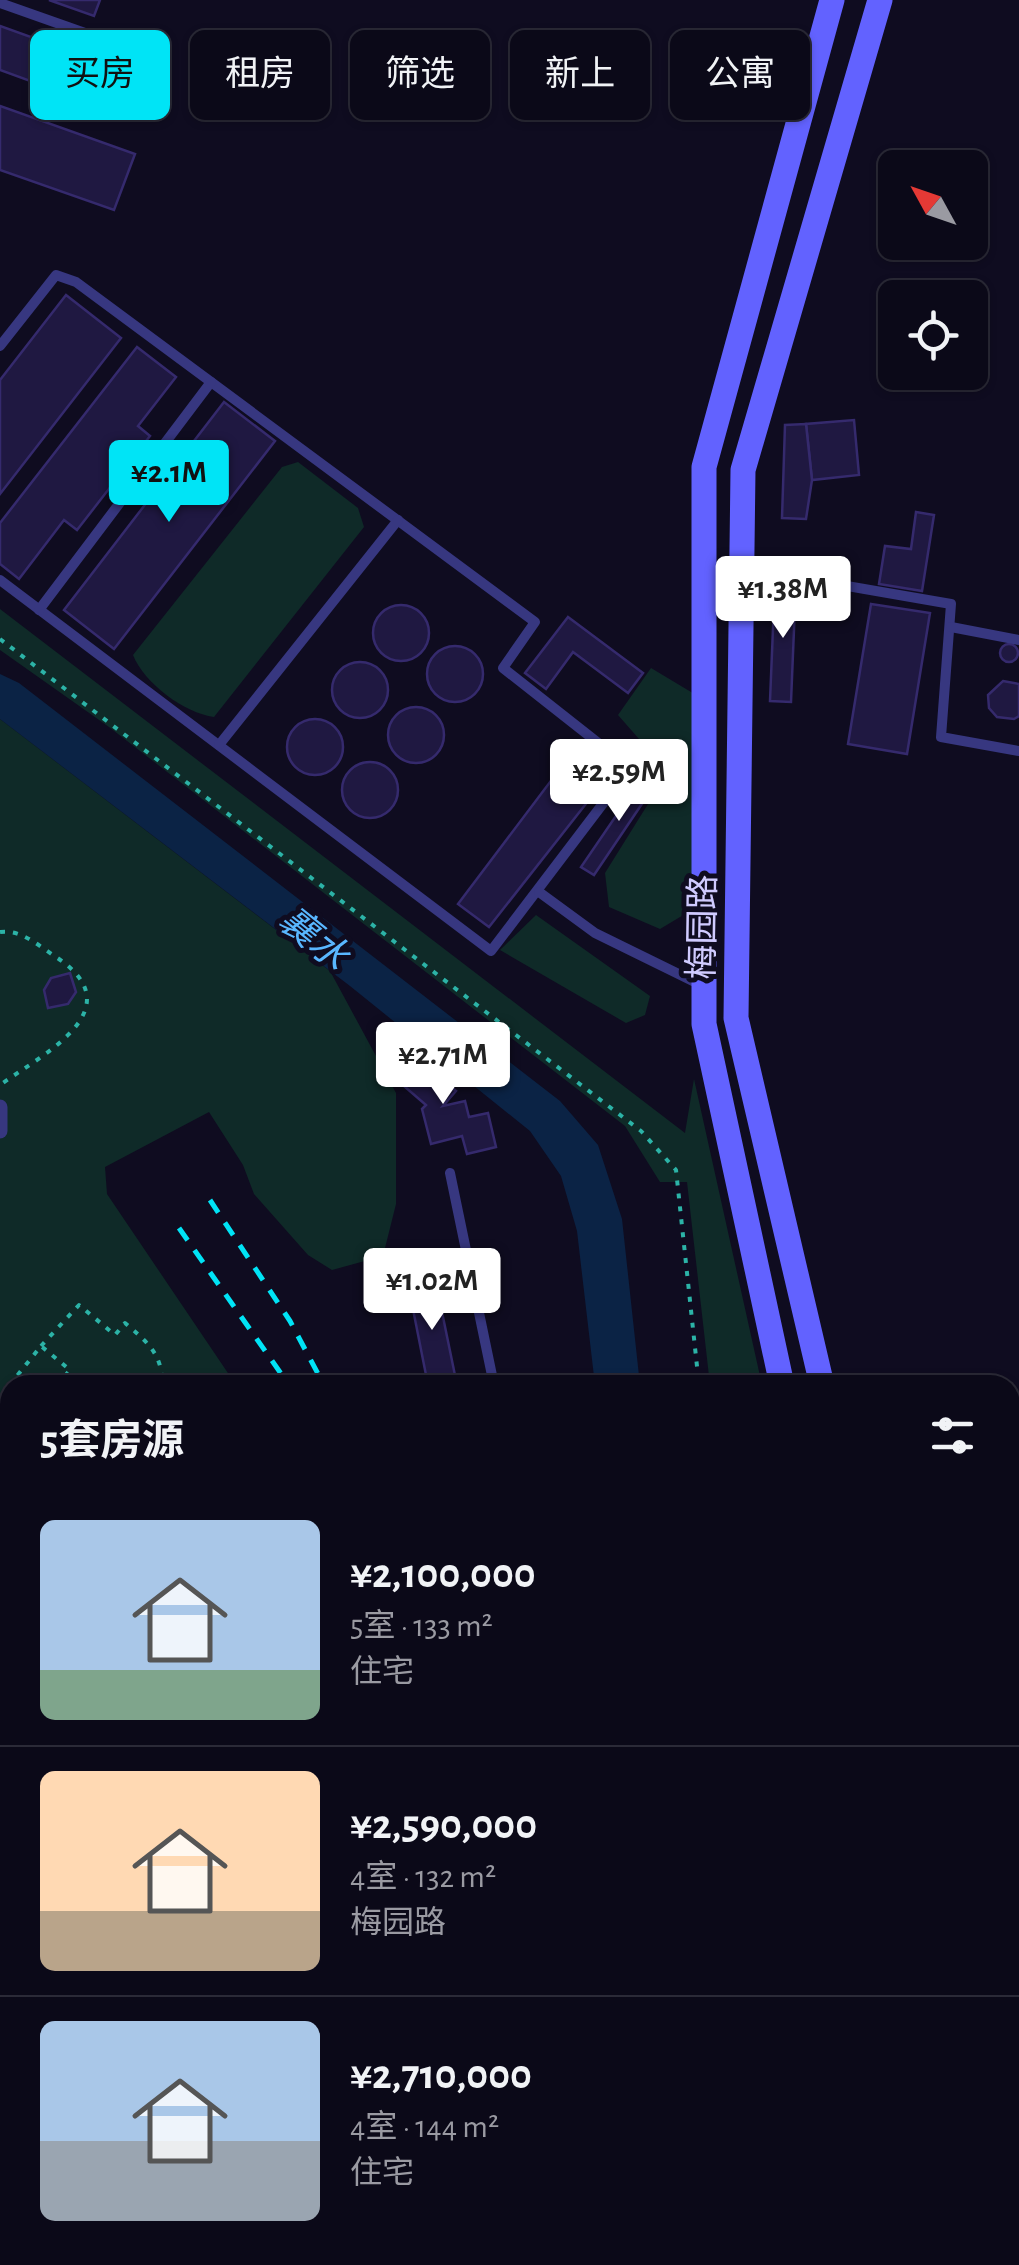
<!DOCTYPE html>
<html lang="zh">
<head>
<meta charset="utf-8">
<style>
  body { margin:0; font-family:"Alegreya Sans","Noto Sans SC",sans-serif; background:#191725; color:#f1f3f6; height:100vh; display:flex; flex-direction:column; font-size:38px; white-space:nowrap }
  * { box-sizing:border-box; margin:0 }
  p { font-size:32px; color:#9a9aa2 }
  .icon { flex:none; width:55px; height:55px; fill:none; stroke:currentColor; stroke-width:2; stroke-linecap:round; stroke-linejoin:round }
  .map { position:relative; flex:1; overflow:hidden }
  .details { position:absolute; left:0px; top:1375px; width:1020px; height:890px; display:flex; flex-direction:column; background:#0b0918; border-radius:30px 30px 0 0; box-shadow:0 2px 8px #0004,0 0 0 2px #2b2a37 }
  .details>* { flex:none }
  .banner { position:absolute; left:30px; top:30px; width:960px; height:90px; display:flex; gap:20px }
  .needle { width:65px; rotate:310deg }
  .controls { position:absolute; left:878px; top:150px; display:grid; gap:20px }
  .controls a { display:grid; place-items:center; width:110px; height:110px; border-radius:15px; background:#0b0918; box-shadow:0 2px 8px #0004,0 0 0 2px #2b2a37; font-size:50px }
  .price { position:absolute; translate:-50% -85px; padding:0 22px; border-radius:10px; background:#fff; color:#222; font-size:32px; line-height:65px; filter:drop-shadow(0 2px 5px #0008) }
  .price::after { content:''; position:absolute; left:50%; top:60px; width:30px; height:22px; margin-left:-15px; background:inherit; clip-path:polygon(0 0,100% 0,50% 100%) }
  .price.selected { background:#00e4f6; color:#111 }
  ul { padding:0; list-style:none }
  li { display:flex; align-items:center; gap:30px; height:250px; padding:0 40px }
  li+li { border-top:2px solid #2b2a37 }
  li span { display:grid; place-items:center; flex:none; width:280px; height:200px; border-radius:15px; color:#555 }
  li>.icon { margin-inline-start:auto }
  span .icon { width:120px; height:120px; fill:#fffc; stroke-width:1 }
  li b { font-size:42px }
  h2 { display:flex; justify-content:space-between; align-items:center; height:120px; padding:0 40px; font-size:42px }
  .tag { padding:0 35px; border-radius:15px; background:#0b0918; box-shadow:0 2px 8px #0004,0 0 0 2px #2b2a37; font-size:35px; line-height:90px }
  .tag.selected { background:#00e4f6; color:#111 }
  .map>svg:first-child { display:block }
  .green { fill:#0f2a28 }
  .water { fill:#0b2345 }
  .building { fill:#1f1841; stroke:#352a6d; stroke-width:2.5 }
  .lines { fill:none; stroke-linecap:round; stroke-linejoin:round }
  .path { stroke:#2cb3a7; stroke-width:4; stroke-dasharray:5 8; stroke-linecap:butt }
  .service { stroke:#373780; stroke-width:10 }
  .pedestrian { stroke:#373780; stroke-width:15 }
  .minor { stroke:#373780; stroke-width:20 }
  .tertiary { stroke:#373780; stroke-width:25 }
  .secondary { stroke:#6262ff; stroke-width:25 }
  .trunk { stroke:#dc4cd2; stroke-width:28 }
  .rail { stroke:#00e4f6; stroke-width:5; stroke-dasharray:15 12; stroke-linecap:butt }
  .labels { text-anchor:middle; stroke-width:10; stroke-linejoin:round; paint-order:stroke }
  .street-label { font-size:35px; fill:#d0cbff; stroke:#0f0c20 }
  .water-label { font-size:38px; font-style:italic; fill:#59b7ff; stroke:#0f0c20 }
</style>
</head>
<body>
<div class="map">
<svg width="1019" height="2265" viewBox="0 0 1019 2265">
  <rect width="100%" height="100%" fill="#0f0c20"/>
  <!-- green -->
  <g class="green">
    <path d="M298,462L358,508L364,527L214,717C184,713 144,683 133,655L282,467Z"/>
    <path d="M0,609L685,1133L694,1079L762,1385H710L687,1182H660L625,1126L109,727L0,650Z"/>
    <path d="M651,668L696,695L695,908L660,929L609,907L605,873L668,772L618,715Z"/>
    <path d="M0,719L330,971L396,1093V1204L383,1256L332,1270L308,1255L254,1194L243,1165L209,1112L105,1167L107,1194L236,1385H10V1725H0Z"/>
    <path d="M536,915L650,996L645,1015L626,1023L500,950Z"/>
    <path d="M1010,1644L1019,1654V1794L1010,1790Z"/>
    <path d="M0,1765H10V2255H1003L1008,2265H0Z"/>
    <path d="M1010,1851L1019,1856V2064L1010,2070Z"/>
  </g>
  <!-- water -->
  <g class="water">
    <path d="M0,674L19,683L560,1101L598,1145L622,1219L640,1385H595L577,1231L561,1176L530,1131L350,986L0,719Z"/>
    <path d="M928,2255H970L976,2265H934Z"/>
  </g>
  <!-- building -->
  <g class="building">
    <path d="M49,0H100L94,16Z"/>
    <path d="M0,26L78,54L63,93L0,70Z"/>
    <path d="M0,106L135,154L114,210L0,170Z"/>
    <path d="M66,295L121,338L0,494V380Z"/>
    <path d="M137,347L176,377L138,426L150,436L77,530L64,520L19,579L0,564V523Z"/>
    <path d="M224,402L275,441L114,649L64,610Z"/>
    <path d="M854,420L859,475L812,480L806,424Z"/>
    <path d="M806,424L812,480L806,519L782,518L785,425Z"/>
    <path d="M916,512L934,515L922,591L879,584L885,546L911,549Z"/>
    <path d="M775,580L796,581L791,702L770,701Z"/>
    <path d="M871,604L930,613L907,754L848,744Z"/>
    <circle cx="401" cy="633" r="28"/>
    <path d="M568,617L643,673L628,693L573,652L546,689L525,673Z"/>
    <circle cx="1009" cy="653" r="9"/>
    <circle cx="455" cy="674" r="28"/>
    <circle cx="360" cy="690" r="28"/>
    <path d="M1003,681L1019,684V716L1014,719L997,717L989,708L988,695Z"/>
    <circle cx="416" cy="735" r="28"/>
    <circle cx="315" cy="747" r="28"/>
    <path d="M578,745L611,772L489,927L458,904Z"/>
    <circle cx="370" cy="790" r="28"/>
    <path d="M646,772L658,780L594,875L581,867Z"/>
    <path d="M70,973L76,992L68,1004L48,1008L44,990L51,978Z"/>
    <path d="M408,1050L456,1091L443,1106L465,1101L469,1117L488,1113L496,1147L467,1154L462,1136L431,1144L422,1109L426,1105L389,1073Z"/>
    <path d="M435,1278L457,1385H428L408,1284Z"/>
    <path d="M10,1533V1582L1,1593L0,1536L4,1540Z"/>
    <path d="M1019,1983V2051L1011,2056L1010,1989Z"/>
  </g>
  <g class="lines">
    <!-- path -->
    <g class="path">
      <path d="M0,639L641,1131L676,1170L699,1385"/>
      <path d="M0,932C21,929 39,946 56,957C135,1009 43,1054 0,1085"/>
      <path d="M41,1346L79,1305L115,1335L125,1323C147,1342 163,1354 162,1385"/>
      <path d="M15,1385L12,1382L41,1346L70,1370L57,1385"/>
      <path d="M0,1418L10,1406"/>
      <path d="M1010,1717H1019"/>
    </g>
    <!-- service -->
    <g class="service">
      <path d="M0,3L136,51"/>
      <path d="M0,346L56,275L76,282L535,622L503,668L630,768L491,951L0,580"/>
      <path d="M743,568L951,604L941,737L1019,751"/>
      <path d="M39,610L211,382"/>
      <path d="M951,627L1019,640"/>
      <path d="M219,745L398,520"/>
      <path d="M539,892L595,933L703,986"/>
      <path d="M450,1173L494,1385"/>
      <path d="M1010,1480L1019,1483"/>
      <path d="M1010,1574L1019,1577"/>
      <path d="M1010,1583L1019,1598"/>
      <path d="M0,1672L10,1671"/>
    </g>
    <!-- pedestrian -->
    <path class="pedestrian" d="M0,1107V1131"/>
    <!-- minor -->
    <path class="minor" d="M913,2255L918,2265"/>
    <!-- tertiary -->
    <g class="tertiary">
      <path d="M0,1858L10,1859"/>
      <path d="M614,2255V2265"/>
    </g>
    <!-- secondary -->
    <g class="secondary">
      <path d="M782,1385L704,1024V467L832,0"/>
      <path d="M822,1385L736,1018L743,470L880,0"/>
    </g>
    <!-- trunk -->
    <g class="trunk">
      <path d="M0,1725H10"/>
      <path d="M0,1765H10"/>
      <path d="M1010,1800L1019,1805"/>
      <path d="M1010,1843L1019,1847"/>
    </g>
    <!-- rail -->
    <g class="rail">
      <path d="M210,1200L290,1321L324,1385"/>
      <path d="M179,1228L289,1385"/>
      <path d="M808,2255L813,2265"/>
    </g>
  </g>
  <g class="labels">
    <!-- street labels -->
    <g class="street-label">
      <text transform="translate(702 927) rotate(-89)" y="12">梅园路</text>
    </g>
    <!-- water labels -->
    <g class="water-label">
      <text transform="translate(314 938) rotate(39)" y="13">襄水</text>
    </g>
  </g>
</svg>
<div class="controls">
<a><svg class="needle" viewBox="-14 -14 28 28"><path d="M0-13l5 13h-10z" fill="#e53935"/><path d="M0 13l5-13h-10z" fill="#9a9aa2"/></svg></a>
<a><svg class="icon" aria-label="locate" viewBox="0 0 24 24"><circle cx="12" cy="12" r="6"/><path d="M12 2v4M12 18v4M2 12h4M18 12h4"/></svg></a>
</div>
<b class="price selected" style="left:169px;top:525px">¥2.1M</b>
<b class="price" style="left:783px;top:641px">¥1.38M</b>
<b class="price" style="left:619px;top:824px">¥2.59M</b>
<b class="price" style="left:443px;top:1107px">¥2.71M</b>
<b class="price" style="left:432px;top:1333px">¥1.02M</b>
<div class="banner">
<a class="tag selected">买房</a>
<a class="tag">租房</a>
<a class="tag">筛选</a>
<a class="tag">新上</a>
<a class="tag">公寓</a>
</div>
<section class="details">
<h2>5套房源<svg class="icon" aria-label="filters" viewBox="0 0 24 24"><path d="M4 7h16M4 17h16"/><circle cx="9" cy="7" r="2"/><circle cx="15" cy="17" r="2"/></svg></h2>
<ul>
<li><span style="background:linear-gradient(#a9c7e8 75%,#7fa58c 0)"><svg class="icon" aria-label="home" viewBox="0 0 24 24"><path d="M3 11l9-7 9 7M6 9v11h12V9"/></svg></span><div><b>¥2,100,000</b><p>5室 · 133 m²</p><p>住宅</p></div></li>
<li><span style="background:linear-gradient(#ffd9b3 70%,#b9a48a 0)"><svg class="icon" aria-label="home" viewBox="0 0 24 24"><path d="M3 11l9-7 9 7M6 9v11h12V9"/></svg></span><div><b>¥2,590,000</b><p>4室 · 132 m²</p><p>梅园路</p></div></li>
<li><span style="background:linear-gradient(#a9c7e8 60%,#9aa5b1 0)"><svg class="icon" aria-label="home" viewBox="0 0 24 24"><path d="M3 11l9-7 9 7M6 9v11h12V9"/></svg></span><div><b>¥2,710,000</b><p>4室 · 144 m²</p><p>住宅</p></div></li>
</ul>
</section>
</div>
</body>
</html>
